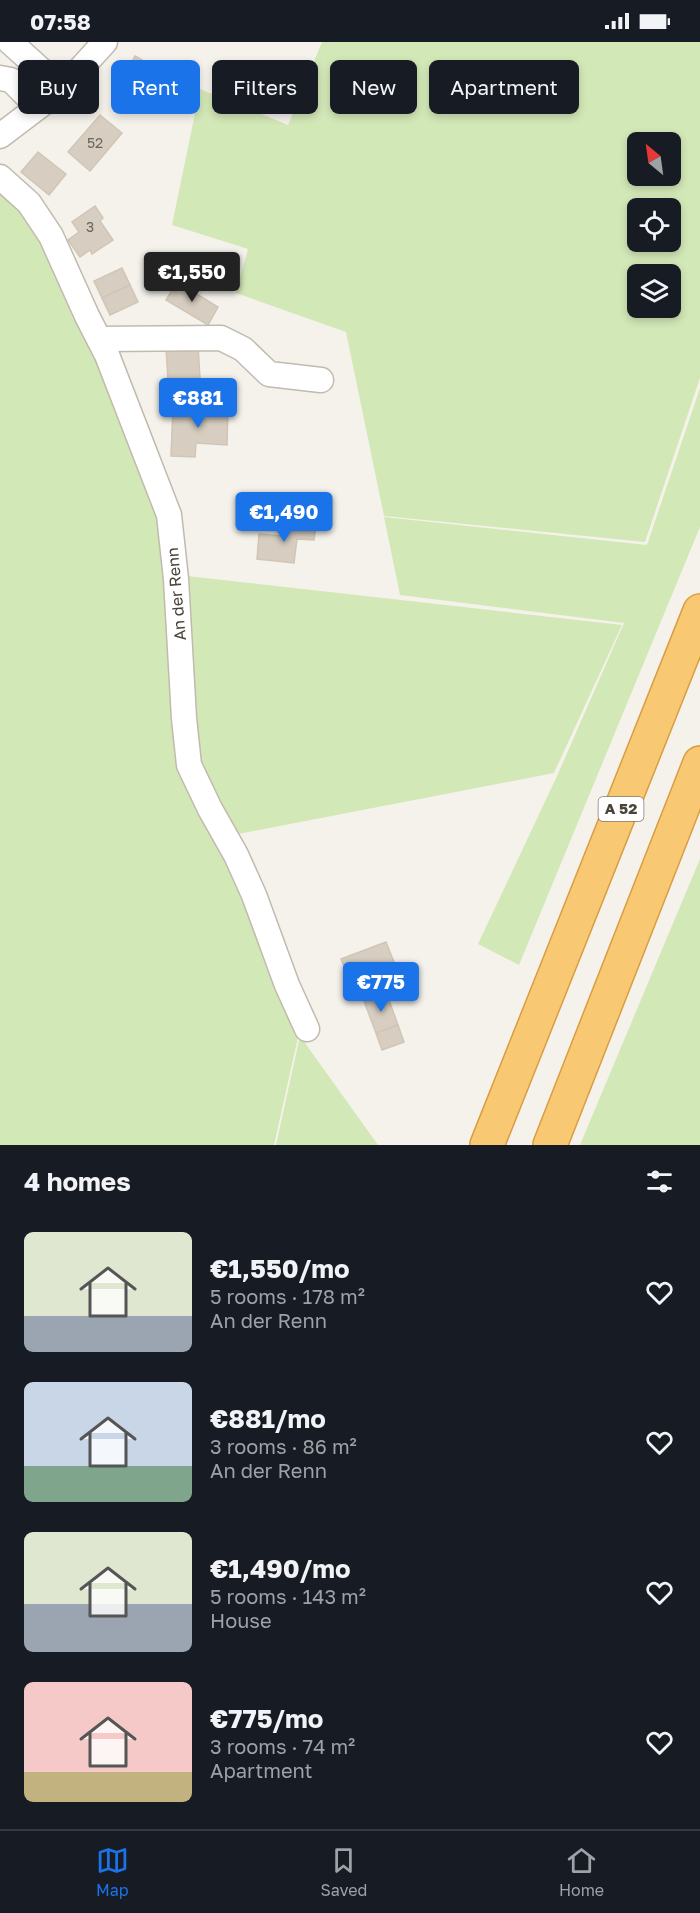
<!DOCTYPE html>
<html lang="en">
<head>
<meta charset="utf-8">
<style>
  body { margin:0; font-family:"Golos Text",sans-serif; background:#242831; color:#f1f3f6; height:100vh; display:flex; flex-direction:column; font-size:22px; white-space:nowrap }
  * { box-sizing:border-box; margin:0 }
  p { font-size:20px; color:#9ea1a6 }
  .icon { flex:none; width:33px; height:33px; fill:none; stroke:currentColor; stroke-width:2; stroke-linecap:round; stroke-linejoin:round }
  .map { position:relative; height:1103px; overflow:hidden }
  .sheet { display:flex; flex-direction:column; background:#171b24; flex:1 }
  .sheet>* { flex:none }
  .top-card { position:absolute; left:18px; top:18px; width:664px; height:54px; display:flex; gap:12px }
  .needle { width:39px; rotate:331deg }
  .fabs { position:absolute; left:627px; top:90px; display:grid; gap:12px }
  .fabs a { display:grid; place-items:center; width:54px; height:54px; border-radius:9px; background:#171b24; box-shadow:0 3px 9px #0003; font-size:30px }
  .price { position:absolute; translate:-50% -51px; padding:0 14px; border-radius:6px; background:#1a73e8; color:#fff; font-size:20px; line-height:39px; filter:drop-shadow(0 2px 3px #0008) }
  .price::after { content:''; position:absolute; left:50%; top:36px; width:18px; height:14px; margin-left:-9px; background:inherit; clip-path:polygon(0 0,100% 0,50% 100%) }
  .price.current { background:#222; color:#fff }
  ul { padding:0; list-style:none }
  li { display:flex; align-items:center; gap:18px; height:150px; padding:0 24px }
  li span { display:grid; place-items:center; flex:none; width:168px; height:120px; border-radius:9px; color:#555 }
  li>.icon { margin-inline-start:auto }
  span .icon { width:72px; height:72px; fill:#fffc; stroke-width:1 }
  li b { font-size:26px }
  h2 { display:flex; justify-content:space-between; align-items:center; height:72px; padding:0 24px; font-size:26px }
  .pill { padding:0 21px; border-radius:9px; background:#171b24; box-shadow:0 3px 9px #0003; font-size:21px; line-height:54px }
  .pill.current { background:#1a73e8; color:#fff }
  .status { display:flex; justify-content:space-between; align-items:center; height:42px; padding:0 30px; background:#171b24; direction:ltr }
  .status svg { height:16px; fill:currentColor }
  .dock { display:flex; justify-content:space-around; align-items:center; height:84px; border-top:2px solid #363941; background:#171b24; font-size:16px; color:#9ea1a6 }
  .dock a { display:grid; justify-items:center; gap:3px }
  .dock .current { color:#1a73e8 }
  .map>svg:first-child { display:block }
  .green { fill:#d3e8b7; fill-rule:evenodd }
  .building { fill:#d7cec1; stroke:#d1c5b5; stroke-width:1.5 }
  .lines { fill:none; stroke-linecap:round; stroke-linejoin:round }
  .minor-casing { stroke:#c1baae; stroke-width:27 }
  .highway-casing { stroke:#d99d42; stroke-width:36 }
  .minor { stroke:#fff; stroke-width:24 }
  .highway { stroke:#f9c873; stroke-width:33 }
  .labels { text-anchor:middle; stroke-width:5; stroke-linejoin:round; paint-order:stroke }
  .number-label { font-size:14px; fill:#6d665b }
  .shield { fill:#fff; stroke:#807b74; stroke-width:1.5 }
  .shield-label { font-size:15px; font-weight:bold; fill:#4a4339 }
  .street-label { font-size:16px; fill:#4a4339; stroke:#fff }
</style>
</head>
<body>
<div class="status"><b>07:58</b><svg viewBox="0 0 49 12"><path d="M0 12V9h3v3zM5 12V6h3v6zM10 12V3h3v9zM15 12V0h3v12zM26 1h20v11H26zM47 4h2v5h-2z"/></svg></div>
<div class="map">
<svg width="700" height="1103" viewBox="0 0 700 1103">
  <rect width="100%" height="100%" fill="#f5f2ec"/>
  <!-- green -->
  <g class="green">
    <path d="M322,0H700V336L645,500L384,474L346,290L236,251L248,207L172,183L200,47L288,83ZM670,100V134H638V100ZM670,166V200H638V166ZM670,232V266H638V232Z"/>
    <path d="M0,144L24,168L103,315L162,477L170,532L622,583L554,731L223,795L299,991L274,1103H0Z"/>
    <path d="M700,346V485L519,923L478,902L557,734L624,581L400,553L384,475L647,503Z"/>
    <path d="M700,817V1103H580Z"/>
    <path d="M300,994L378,1103H276Z"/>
  </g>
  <!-- building -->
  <g class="building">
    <path d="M135,14L156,26L137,61L117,49Z"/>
    <path d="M100,73L122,91L90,129L68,110Z"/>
    <path d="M38,110L66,132L49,153L21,130Z"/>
    <path d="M95,164L103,176L100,179L113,198L92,212L90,208L80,215L68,198L79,190L72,180Z"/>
    <path d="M122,226L130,243L102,256L94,239Z"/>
    <path d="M177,240L218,265L208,283L166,258Z"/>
    <path d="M130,243L138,260L110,273L102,256Z"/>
    <path d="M198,304L200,336L168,338L166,306Z"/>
    <path d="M173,365L228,367L227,403L196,401L195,415L171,414Z"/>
    <path d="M285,480L316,483L314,498L297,497L294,521L257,517L259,492L284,494Z"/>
    <path d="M386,900L398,930L381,936L376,924L348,934L341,917Z"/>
    <path d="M386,950L398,983L376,991L364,959Z"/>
    <path d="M398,983L404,1000L382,1008L376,991Z"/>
  </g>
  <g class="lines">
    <defs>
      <g id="minor">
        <path d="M10,0L62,47"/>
        <path d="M0,36L11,38L38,65"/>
        <path d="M0,94L62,47L105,0"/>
        <path d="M0,135L29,161L51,194L87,274L107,313L169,473L176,537L184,676L189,723L210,767L236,813L254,853L287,943L307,987"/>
        <path d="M99,297L221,296L243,307L269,332L321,338"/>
      </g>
      <g id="highway">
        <path d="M487,1103L700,569"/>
        <path d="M550,1103L700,721"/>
      </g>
    </defs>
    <!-- minor casing -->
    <use href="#minor" class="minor-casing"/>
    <!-- highway casing -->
    <use href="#highway" class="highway-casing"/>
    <!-- minor -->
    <use href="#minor" class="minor"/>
    <!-- highway -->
    <use href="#highway" class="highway"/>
  </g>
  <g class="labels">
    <!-- number labels -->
    <g class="number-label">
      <text x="95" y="106">52</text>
      <text x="90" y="190">3</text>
    </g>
    <!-- shield labels -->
    <rect class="shield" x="598.5" y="755" width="45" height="24" rx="4.5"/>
    <g class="shield-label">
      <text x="621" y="772">A 52</text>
    </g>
    <!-- street labels -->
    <g class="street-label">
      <text transform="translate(176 552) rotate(-95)" y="6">An der Renn</text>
    </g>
  </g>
</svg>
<div class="fabs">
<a><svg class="needle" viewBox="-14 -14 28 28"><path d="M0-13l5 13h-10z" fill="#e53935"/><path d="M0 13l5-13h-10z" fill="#9ea1a6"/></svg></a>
<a><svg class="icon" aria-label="locate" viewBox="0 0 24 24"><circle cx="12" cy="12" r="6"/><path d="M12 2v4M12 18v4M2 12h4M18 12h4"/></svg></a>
<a><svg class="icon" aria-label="layers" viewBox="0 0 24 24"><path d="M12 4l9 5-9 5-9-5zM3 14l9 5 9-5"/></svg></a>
</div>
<b class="price current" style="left:192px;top:261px">€1,550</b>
<b class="price" style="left:198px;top:387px">€881</b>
<b class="price" style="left:284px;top:501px">€1,490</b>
<b class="price" style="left:381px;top:971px">€775</b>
<div class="top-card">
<a class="pill">Buy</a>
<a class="pill current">Rent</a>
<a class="pill">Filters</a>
<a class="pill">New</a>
<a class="pill">Apartment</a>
</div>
</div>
<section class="sheet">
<h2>4 homes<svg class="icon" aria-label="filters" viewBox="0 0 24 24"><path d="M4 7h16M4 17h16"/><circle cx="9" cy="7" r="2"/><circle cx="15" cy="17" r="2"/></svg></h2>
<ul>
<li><span style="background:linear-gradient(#dfe7d0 70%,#9aa5b1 0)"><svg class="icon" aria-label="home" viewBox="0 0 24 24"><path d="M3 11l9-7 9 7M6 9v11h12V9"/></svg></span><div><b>€1,550/mo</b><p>5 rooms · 178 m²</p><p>An der Renn</p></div><svg class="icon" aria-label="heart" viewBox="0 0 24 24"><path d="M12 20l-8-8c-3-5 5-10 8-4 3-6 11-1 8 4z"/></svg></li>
<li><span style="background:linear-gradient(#c9d6e8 70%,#7fa58c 0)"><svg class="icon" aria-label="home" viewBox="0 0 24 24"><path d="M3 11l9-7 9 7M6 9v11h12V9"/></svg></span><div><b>€881/mo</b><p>3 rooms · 86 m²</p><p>An der Renn</p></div><svg class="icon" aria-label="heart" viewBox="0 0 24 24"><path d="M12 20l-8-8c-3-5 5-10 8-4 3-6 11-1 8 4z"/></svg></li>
<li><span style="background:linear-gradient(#dfe7d0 60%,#9aa5b1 0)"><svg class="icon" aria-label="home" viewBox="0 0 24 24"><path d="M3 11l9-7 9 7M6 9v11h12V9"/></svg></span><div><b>€1,490/mo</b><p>5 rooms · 143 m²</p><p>House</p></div><svg class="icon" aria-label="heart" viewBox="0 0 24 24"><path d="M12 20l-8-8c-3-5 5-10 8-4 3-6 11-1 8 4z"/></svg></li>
<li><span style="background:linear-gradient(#f6c9c9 75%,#c2b280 0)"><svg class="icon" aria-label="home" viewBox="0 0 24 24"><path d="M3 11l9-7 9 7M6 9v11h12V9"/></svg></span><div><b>€775/mo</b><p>3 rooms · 74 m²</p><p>Apartment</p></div><svg class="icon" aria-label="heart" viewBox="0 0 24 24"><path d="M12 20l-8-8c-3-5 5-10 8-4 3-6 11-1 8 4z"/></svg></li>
</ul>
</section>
<nav class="dock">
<a class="current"><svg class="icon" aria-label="map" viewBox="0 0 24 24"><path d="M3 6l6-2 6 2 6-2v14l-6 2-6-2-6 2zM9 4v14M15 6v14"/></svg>Map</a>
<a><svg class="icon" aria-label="saved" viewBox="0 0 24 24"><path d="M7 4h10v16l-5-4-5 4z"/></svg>Saved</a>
<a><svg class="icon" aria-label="home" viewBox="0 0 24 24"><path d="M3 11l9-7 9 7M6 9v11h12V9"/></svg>Home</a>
</nav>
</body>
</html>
